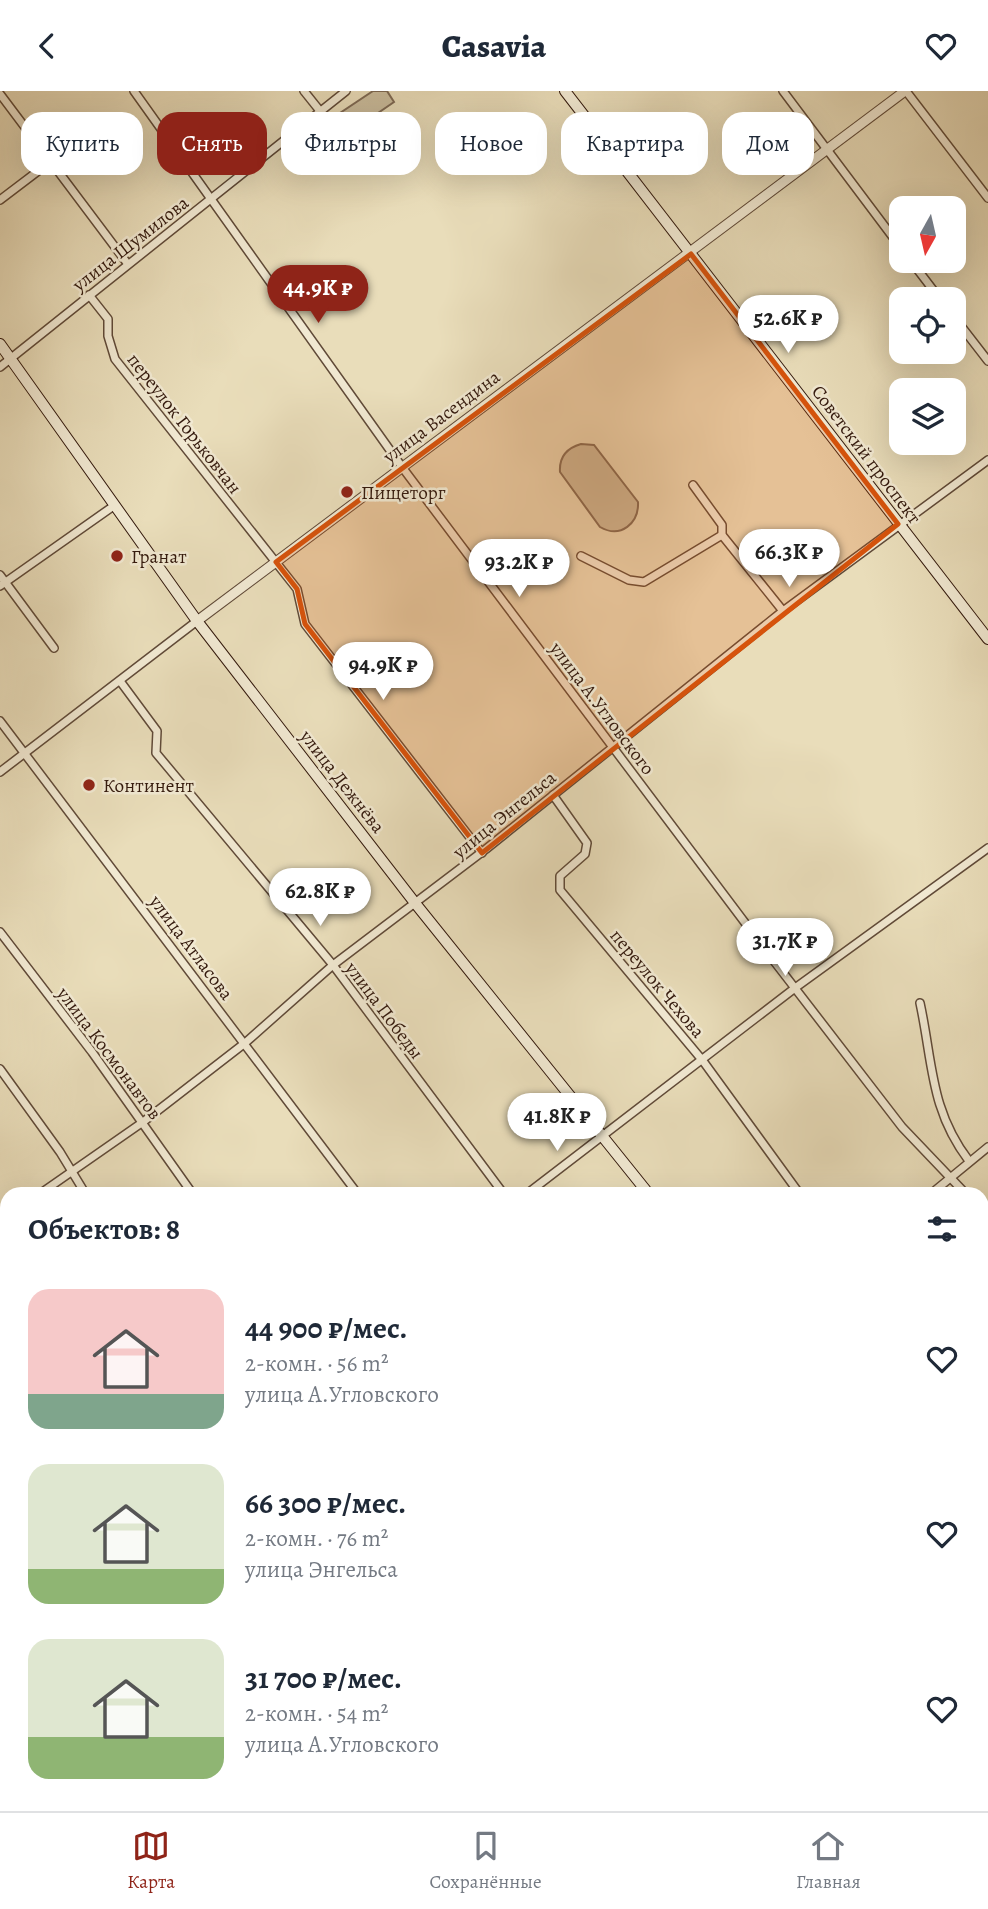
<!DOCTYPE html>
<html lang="ru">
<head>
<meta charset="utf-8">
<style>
  body { margin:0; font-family:Alegreya,serif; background:#f2f2f3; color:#1f2937; height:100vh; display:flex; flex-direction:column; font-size:26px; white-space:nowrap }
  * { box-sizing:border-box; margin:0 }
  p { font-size:23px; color:#747a83 }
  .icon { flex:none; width:38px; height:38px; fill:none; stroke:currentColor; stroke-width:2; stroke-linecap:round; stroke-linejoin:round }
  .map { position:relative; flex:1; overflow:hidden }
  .panel { position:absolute; left:0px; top:1096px; width:989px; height:625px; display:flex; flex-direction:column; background:#fff; border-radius:21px 21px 0 0; box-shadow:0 7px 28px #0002 }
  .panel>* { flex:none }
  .top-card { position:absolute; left:21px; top:21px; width:947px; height:63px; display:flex; gap:14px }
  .needle { width:46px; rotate:188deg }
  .fabs { position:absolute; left:889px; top:105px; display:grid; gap:14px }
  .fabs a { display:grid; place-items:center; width:77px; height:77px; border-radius:14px; background:#fff; box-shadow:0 7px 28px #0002; font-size:35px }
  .price { position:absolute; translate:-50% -60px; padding:0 16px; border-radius:24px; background:#fff; color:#222; font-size:23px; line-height:46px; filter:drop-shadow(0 2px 4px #0008) }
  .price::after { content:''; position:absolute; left:50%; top:42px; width:21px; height:16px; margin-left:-10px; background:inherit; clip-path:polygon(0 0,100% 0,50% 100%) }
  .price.selected { background:#8f2418; color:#fff }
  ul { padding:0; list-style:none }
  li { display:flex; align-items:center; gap:21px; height:175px; padding:0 28px }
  li span { display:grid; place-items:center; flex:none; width:196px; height:140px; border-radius:21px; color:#555 }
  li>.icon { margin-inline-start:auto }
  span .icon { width:84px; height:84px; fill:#fffc; stroke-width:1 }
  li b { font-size:30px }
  h2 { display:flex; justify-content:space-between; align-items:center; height:84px; padding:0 28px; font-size:30px }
  .tag { padding:0 24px; border-radius:21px; background:#fff; box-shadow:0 7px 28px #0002; font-size:24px; line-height:63px }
  .tag.selected { background:#8f2418; color:#fff }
  header { display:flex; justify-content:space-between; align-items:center; height:91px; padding:0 28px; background:#fff; font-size:32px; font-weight:800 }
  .tabs { display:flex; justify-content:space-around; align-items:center; height:98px; border-top:2px solid #e0e1e3; background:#fff; font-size:19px; color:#747a83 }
  .tabs a { display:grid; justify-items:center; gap:4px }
  .tabs .selected { color:#8f2418 }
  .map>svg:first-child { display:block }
  .green { fill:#cabc9d; stroke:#7e6a55; stroke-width:2 }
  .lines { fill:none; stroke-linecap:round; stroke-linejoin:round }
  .minor-casing { stroke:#604a38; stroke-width:10 }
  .tertiary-casing { stroke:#604a38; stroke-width:11 }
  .secondary-casing { stroke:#33190d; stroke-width:12 }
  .minor { stroke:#f1e9d2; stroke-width:7 }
  .tertiary { stroke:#f1e9d2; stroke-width:9 }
  .secondary { stroke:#f1e9d2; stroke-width:10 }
  .marked { fill:#d6530c; fill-opacity:0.2; stroke:#d6530c; stroke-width:5; stroke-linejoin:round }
  .poi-dot { fill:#8f2418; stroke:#f1e9d2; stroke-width:2.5 }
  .labels { text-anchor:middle; stroke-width:5; stroke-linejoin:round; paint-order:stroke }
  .street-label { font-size:19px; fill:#33190d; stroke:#f1e9d2 }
  .poi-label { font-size:19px; fill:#33190d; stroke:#f1e9d2; text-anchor:start }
</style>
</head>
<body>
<header><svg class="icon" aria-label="back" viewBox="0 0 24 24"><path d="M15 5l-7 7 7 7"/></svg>Casavia<svg class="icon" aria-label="heart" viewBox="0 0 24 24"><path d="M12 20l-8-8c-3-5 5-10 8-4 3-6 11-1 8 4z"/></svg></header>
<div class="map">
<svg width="988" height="1720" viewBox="0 0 988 1720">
  <rect width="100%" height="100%" fill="#e9ddba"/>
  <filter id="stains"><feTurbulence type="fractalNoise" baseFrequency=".00286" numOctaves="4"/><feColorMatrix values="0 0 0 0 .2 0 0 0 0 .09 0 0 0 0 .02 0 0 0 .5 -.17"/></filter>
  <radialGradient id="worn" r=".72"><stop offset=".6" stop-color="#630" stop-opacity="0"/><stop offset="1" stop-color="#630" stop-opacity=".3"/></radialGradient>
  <!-- green -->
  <g class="green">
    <path d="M373,0H387L394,11L340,48L328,30Z"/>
    <path d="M581,353L594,354L638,411C639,432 621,448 600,436L560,381C559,366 567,357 581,353Z"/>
  </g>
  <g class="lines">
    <defs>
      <g id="minor">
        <path d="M134,0L402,376L764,857L902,1036L965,1102"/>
        <path d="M304,0L320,20"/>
        <path d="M783,0L901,157"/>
        <path d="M906,0L988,107"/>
        <path d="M0,3L127,172"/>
        <path d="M0,109L50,71"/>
        <path d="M911,170L940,208"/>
        <path d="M89,204L108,228V245L115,268L297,498L305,533L482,762"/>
        <path d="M954,226L988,270"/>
        <path d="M0,276L346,0"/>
        <path d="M693,394L722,434V444L783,520"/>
        <path d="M581,465L629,489L644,491L722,444"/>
        <path d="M0,484L54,557"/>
        <path d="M0,495L115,414"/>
        <path d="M120,590L157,640L156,662L333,874L503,1102"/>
        <path d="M0,630L357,1102"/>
        <path d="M0,681L197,530"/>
        <path d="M553,704L587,752L585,763L560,785V799L703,970L799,1102"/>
        <path d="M0,841L92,961L192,1102"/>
        <path d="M920,912C933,972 930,1019 969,1070"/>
        <path d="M0,978L60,1061L85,1102"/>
        <path d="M41,1102L143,1031L245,952L333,874L486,758L783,520L988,369"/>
        <path d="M528,1102L795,897L988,757"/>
        <path d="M932,1102L988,1056"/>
        <path d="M982,1122L988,1131"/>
        <path d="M0,1130L7,1140"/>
        <path d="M982,1239L988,1236"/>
        <path d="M0,1263L7,1273"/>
        <path d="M982,1364L988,1359"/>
        <path d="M0,1404L7,1413"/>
        <path d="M0,1494L7,1489"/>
        <path d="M0,1579L7,1590"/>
        <path d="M94,1713L99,1720"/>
        <path d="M220,1713L225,1720"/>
        <path d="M329,1713L330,1720"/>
        <path d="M528,1713L533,1720"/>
        <path d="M674,1713L679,1720"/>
        <path d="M803,1713L807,1720"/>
        <path d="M110,1720L119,1713"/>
        <path d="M485,1720L494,1713"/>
      </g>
      <path id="tertiary" d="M197,530L905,0"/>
      <g id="secondary">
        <path d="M565,0L988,548"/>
        <path d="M0,253L197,530L415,812L648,1102"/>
        <path d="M982,1535L988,1543"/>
      </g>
    </defs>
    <!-- minor casing -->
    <use href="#minor" class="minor-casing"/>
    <!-- tertiary casing -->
    <use href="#tertiary" class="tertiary-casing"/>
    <!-- secondary casing -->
    <use href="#secondary" class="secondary-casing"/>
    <!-- minor -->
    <use href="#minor" class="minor"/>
    <!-- tertiary -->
    <use href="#tertiary" class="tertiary"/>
    <!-- secondary -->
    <use href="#secondary" class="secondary"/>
  </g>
  <!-- marked area -->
  <path class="marked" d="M691,163L898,433L482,762L305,533L297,498L276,471Z"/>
  <!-- markers -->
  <g class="poi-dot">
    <circle cx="347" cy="401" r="7"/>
    <circle cx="117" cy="465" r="7"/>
    <circle cx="89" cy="694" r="7"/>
  </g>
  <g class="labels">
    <!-- street labels -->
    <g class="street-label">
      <text transform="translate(130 152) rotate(-38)" y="7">улица Шумилова</text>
      <text transform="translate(441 325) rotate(-37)" y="7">улица Васендина</text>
      <text transform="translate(185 332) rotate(52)" y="7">переулок Горьковчан</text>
      <text transform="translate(867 363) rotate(53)" y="7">Советский проспект</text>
      <text transform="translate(603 617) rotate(53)" y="7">улица А.Угловского</text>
      <text transform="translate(343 690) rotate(52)" y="7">улица Дежнёва</text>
      <text transform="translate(504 723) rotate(-39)" y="7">улица Энгельса</text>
      <text transform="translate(192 856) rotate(53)" y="7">улица Атласова</text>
      <text transform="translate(658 892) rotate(50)" y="7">переулок Чехова</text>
      <text transform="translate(385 919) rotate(53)" y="7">улица Победы</text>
      <text transform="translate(110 962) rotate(53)" y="7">улица Космонавтов</text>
    </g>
    <!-- poi labels -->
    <g class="poi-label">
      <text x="361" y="408">Пищеторг</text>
      <text x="131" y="472">Гранат</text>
      <text x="103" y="701">Континент</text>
    </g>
  </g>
  <rect width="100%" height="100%" filter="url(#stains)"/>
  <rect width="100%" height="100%" fill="url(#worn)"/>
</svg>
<div class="fabs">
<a><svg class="needle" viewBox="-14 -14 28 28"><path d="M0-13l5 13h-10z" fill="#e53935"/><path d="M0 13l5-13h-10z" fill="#747a83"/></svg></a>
<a><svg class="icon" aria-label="locate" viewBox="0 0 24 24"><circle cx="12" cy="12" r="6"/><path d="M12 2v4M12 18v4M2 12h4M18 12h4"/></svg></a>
<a><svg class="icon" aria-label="layers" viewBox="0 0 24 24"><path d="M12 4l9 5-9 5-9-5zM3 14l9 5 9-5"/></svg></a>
</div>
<b class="price selected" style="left:318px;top:234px">44.9K ₽</b>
<b class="price" style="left:788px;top:264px">52.6K ₽</b>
<b class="price" style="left:789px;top:498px">66.3K ₽</b>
<b class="price" style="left:519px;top:508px">93.2K ₽</b>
<b class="price" style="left:383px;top:611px">94.9K ₽</b>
<b class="price" style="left:320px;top:837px">62.8K ₽</b>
<b class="price" style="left:785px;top:887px">31.7K ₽</b>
<b class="price" style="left:557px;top:1062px">41.8K ₽</b>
<div class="top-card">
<a class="tag">Купить</a>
<a class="tag selected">Снять</a>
<a class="tag">Фильтры</a>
<a class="tag">Новое</a>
<a class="tag">Квартира</a>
<a class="tag">Дом</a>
</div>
<section class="panel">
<h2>Объектов: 8<svg class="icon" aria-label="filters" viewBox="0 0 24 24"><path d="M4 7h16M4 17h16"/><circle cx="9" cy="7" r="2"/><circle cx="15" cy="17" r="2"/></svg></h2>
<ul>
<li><span style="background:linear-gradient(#f6c9c9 75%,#7fa58c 0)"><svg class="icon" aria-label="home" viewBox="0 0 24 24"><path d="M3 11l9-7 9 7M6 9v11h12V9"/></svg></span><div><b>44 900 ₽/мес.</b><p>2-комн. · 56 m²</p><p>улица А.Угловского</p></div><svg class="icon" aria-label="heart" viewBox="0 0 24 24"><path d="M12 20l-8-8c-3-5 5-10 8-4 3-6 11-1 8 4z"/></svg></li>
<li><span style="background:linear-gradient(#dfe7d0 75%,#8fb573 0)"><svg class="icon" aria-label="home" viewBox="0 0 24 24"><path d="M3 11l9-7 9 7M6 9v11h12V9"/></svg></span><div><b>66 300 ₽/мес.</b><p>2-комн. · 76 m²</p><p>улица Энгельса</p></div><svg class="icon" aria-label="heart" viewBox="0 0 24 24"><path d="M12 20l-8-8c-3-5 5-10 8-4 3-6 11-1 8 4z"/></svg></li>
<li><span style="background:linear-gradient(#dfe7d0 70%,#8fb573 0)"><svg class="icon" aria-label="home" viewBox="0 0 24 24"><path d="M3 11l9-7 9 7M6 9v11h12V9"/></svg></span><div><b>31 700 ₽/мес.</b><p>2-комн. · 54 m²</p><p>улица А.Угловского</p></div><svg class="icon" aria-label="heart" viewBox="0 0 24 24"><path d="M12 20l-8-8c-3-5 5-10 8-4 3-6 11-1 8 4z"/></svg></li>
</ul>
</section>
</div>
<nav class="tabs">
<a class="selected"><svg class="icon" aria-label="map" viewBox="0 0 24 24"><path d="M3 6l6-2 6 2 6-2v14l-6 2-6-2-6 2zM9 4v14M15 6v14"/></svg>Карта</a>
<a><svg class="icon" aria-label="saved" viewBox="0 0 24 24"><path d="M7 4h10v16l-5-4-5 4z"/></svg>Сохранённые</a>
<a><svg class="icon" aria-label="home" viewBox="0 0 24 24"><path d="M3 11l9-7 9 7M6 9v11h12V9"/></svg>Главная</a>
</nav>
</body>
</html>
